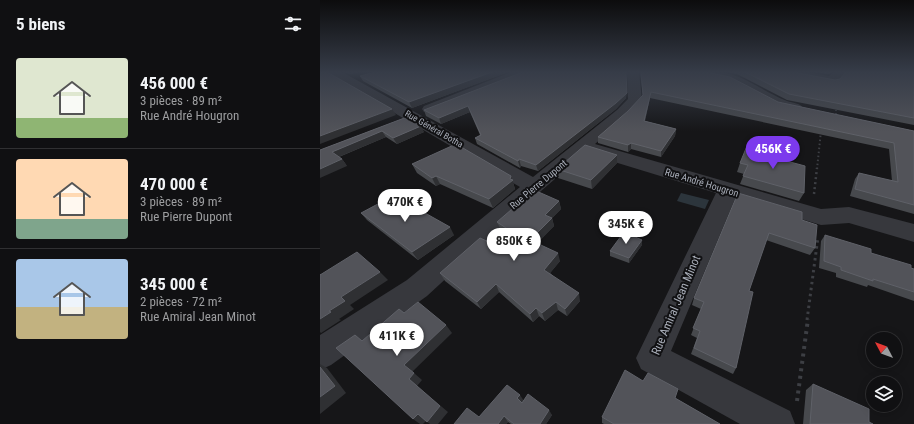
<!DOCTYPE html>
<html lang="fr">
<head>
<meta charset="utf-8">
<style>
  body { margin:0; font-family:"Roboto Condensed",sans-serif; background:#19191b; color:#f1f3f6; height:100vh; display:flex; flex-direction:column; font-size:15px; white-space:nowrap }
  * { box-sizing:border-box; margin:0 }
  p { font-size:13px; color:#9c9d9f }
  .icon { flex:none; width:22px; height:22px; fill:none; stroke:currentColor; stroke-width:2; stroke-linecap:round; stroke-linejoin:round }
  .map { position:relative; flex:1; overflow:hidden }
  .details { display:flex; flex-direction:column; background:#101012; width:320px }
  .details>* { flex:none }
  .needle { width:26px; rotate:311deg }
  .buttons { position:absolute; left:546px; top:332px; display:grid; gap:8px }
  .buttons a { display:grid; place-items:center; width:36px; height:36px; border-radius:50%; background:#101012; box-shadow:0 2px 10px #0003,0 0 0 1px #303032; font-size:20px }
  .price { position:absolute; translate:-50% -34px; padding:0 9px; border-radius:14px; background:#fff; color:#222; font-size:13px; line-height:26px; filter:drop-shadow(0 1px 2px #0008) }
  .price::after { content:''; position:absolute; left:50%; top:24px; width:12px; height:9px; margin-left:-6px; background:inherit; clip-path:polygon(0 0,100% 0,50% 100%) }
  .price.active { background:#7c3aed; color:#fff }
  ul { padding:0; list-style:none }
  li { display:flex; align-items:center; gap:12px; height:100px; padding:0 16px }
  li+li { border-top:1px solid #303032 }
  li span { display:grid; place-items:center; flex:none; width:112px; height:80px; border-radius:4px; color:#555 }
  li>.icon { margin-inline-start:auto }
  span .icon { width:48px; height:48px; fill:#fffc; stroke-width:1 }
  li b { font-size:17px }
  h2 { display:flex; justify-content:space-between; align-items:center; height:48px; padding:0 16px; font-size:17px }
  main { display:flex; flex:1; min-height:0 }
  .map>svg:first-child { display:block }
  .water { fill:#2c353c }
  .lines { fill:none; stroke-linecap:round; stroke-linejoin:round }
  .path-far4 { stroke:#3d3f44; stroke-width:1.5; stroke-dasharray:1 2; stroke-linecap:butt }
  .path-far3 { stroke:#3d3f44; stroke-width:2; stroke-dasharray:1.5 2.5; stroke-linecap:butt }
  .path-far2 { stroke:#3d3f44; stroke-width:2.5; stroke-dasharray:2 3; stroke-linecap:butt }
  .path-far1 { stroke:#3d3f44; stroke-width:3; stroke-dasharray:2.5 3.5; stroke-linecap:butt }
  .path { stroke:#3d3f44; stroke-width:4; stroke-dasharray:3 4.5; stroke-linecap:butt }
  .minor { fill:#37383d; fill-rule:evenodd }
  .wall { fill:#47494d }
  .shaded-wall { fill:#2f3033 }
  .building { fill:#525359; stroke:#5f6168 }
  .labels { text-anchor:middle; stroke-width:4; stroke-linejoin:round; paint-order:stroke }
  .far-street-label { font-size:9px; fill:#a8adb8; stroke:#111113 }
  .street-label { font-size:10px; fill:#a8adb8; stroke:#111113 }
  .near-street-label { font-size:12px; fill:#a8adb8; stroke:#111113 }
</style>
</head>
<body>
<main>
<section class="details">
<h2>5 biens<svg class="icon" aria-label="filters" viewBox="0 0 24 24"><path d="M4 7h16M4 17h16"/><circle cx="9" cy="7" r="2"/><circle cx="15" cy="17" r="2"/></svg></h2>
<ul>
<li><span style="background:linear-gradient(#dfe7d0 75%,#8fb573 0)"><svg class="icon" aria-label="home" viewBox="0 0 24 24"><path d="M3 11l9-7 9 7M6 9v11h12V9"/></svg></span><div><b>456 000 €</b><p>3 pièces · 89 m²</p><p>Rue André Hougron</p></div></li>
<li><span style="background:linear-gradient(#ffd9b3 75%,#7fa58c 0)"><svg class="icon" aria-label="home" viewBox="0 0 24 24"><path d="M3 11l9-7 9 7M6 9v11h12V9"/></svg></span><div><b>470 000 €</b><p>3 pièces · 89 m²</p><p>Rue Pierre Dupont</p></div></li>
<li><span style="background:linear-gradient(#a9c7e8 60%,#c2b280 0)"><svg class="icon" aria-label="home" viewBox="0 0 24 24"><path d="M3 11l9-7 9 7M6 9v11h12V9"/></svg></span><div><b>345 000 €</b><p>2 pièces · 72 m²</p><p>Rue Amiral Jean Minot</p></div></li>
</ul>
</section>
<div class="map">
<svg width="594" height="424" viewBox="0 0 594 424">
  <rect width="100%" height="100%" fill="#161618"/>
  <!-- water -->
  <path class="water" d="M361,193L389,200L385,209L357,201Z"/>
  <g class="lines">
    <!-- path-far4 -->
    <path class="path-far4" d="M516,107V115"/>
    <!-- path-far3 -->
    <g class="path-far3">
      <path d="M516,114V116"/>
      <path d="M497,169L501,131"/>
    </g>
    <!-- path-far2 -->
    <path class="path-far2" d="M494,194L497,168"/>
    <!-- path-far1 -->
    <path class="path-far1" d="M487,320L498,237"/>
    <!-- path -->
    <path class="path" d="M477,401L488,319"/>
    <!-- minor -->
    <g class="minor">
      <path d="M8,72H22L213,177L297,110L308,99L307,72H319L322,100L307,116L275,144L501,209L529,207L594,224V242L529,223L501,225L415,199L351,351L470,411L475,424H420L321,369L316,358L396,193L265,153L221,191L107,296L11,365L0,370V335L87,280L200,187L10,75Z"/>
      <path d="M191,72H207L205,75L114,112L109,113L104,112L102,109L104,106Z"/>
      <path d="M381,72C418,68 435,88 467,101C473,103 480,103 483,108L481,111C461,116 429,90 410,81C402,78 391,77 383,75Z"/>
      <path d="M480,72H486L509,76L514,72H527L516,83L512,84L480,78L478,75Z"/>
    </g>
  </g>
  <!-- wall -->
  <g class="wall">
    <path d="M24,72H39L30,74Z"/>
    <path d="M55,72H188L92,108L43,81L40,76Z"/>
    <path d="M320,72H386L458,102L594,131V214L530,196L535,179L539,173L572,181L569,149L330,98L325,121L356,129L355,136L341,157L311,149L308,152L278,143V137L308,111L323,96Z"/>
    <path d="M408,72H473L515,80L594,72V125L467,100L417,74Z"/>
    <path d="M494,72H512L509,74Z"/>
    <path d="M306,98L296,109L218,171L201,166L200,168L157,144L155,138L160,135L150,112L121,124L106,116L104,110Z"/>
    <path d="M87,117L104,132L77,144L66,137L19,157L22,159L27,166L0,150Z"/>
    <path d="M459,159L484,193L479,201L420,184L424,174L417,172L420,163Z"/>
    <path d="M297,163L272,189L238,178L237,169Z"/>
    <path d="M92,164L191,176L195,189L173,208L120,184L116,186L97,173Z"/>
    <path d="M418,193L482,220L495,248L490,255L446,240L429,291L416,368L413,374L371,354L377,338L371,335L381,309L372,305L374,298Z"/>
    <path d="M239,201L241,209L232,218L234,226L217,243L240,261L230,273L260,301L247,316L238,310L225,321L219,316L213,322L179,292L161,309L125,281L120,273L196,254L201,245L181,230L177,222Z"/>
    <path d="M41,213L134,235L98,260L47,220Z"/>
    <path d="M505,235L551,253L594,269V301L548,285L547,287L516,277V273L499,268L501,241Z"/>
    <path d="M322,245L309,263L290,256V251Z"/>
    <path d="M493,384L549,422L553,424H483L486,390Z"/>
    <path d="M355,398L400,424H284L282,423V417Z"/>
    <path d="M203,400L232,415L226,424H191L188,422L186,424H134L159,417Z"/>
  </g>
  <!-- shaded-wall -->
  <g class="shaded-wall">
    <path d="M29,72H39L30,74Z"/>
    <path d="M172,72H188L92,108L89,102Z"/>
    <path d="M331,92L330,98L323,127L324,121Z"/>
    <path d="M307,93L306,98L296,109L218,171L216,165Z"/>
    <path d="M148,106L150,112L121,124L119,118Z"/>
    <path d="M72,109L76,115L0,144V136Z"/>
    <path d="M101,126L104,132L77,144L73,138Z"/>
    <path d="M356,129L355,136L341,157V151Z"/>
    <path d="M62,131L66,137L16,158L12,152Z"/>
    <path d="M311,143V149L308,152V145Z"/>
    <path d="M297,155V163L272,189L271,180Z"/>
    <path d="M22,159L27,166L0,178V169Z"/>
    <path d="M199,159L201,166L200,168L198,161Z"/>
    <path d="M116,176L120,184L116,186L112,178Z"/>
    <path d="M191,176L195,189L173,208L169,199L190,179Z"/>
    <path d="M239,201L241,209L227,223L225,215Z"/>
    <path d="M232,218L234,226L212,249L210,240Z"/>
    <path d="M130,227L134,235L98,260L92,252Z"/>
    <path d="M322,240V245L309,263V258Z"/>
    <path d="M238,253L240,261L226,278L224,270Z"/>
    <path d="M60,272L68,280L30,305L34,309L19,319L21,320L1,333L0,332V319L9,311L21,297Z"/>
    <path d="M176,284L179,292L161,309L157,302Z"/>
    <path d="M259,293L260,301L247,316L245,309Z"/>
    <path d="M236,302L238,310L225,321L222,313Z"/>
    <path d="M216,308L219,316L213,322L210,314Z"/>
    <path d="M126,325L132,333L92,372L84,365Z"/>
    <path d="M0,364L7,368L26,393L0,414Z"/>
    <path d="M94,373L102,380L97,386L128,412L118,424H110L107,422L89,379Z"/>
    <path d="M200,395L204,401L201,404L197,398Z"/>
    <path d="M229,410L232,415L226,424H220Z"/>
    <path d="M98,414L107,420L103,424H100L93,419Z"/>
    <path d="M184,416L188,422L186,424H178Z"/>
  </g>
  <!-- building -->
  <g class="building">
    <path d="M0,72H7L72,109L0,136Z"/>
    <path d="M55,72H172L89,102L40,76Z"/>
    <path d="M203,72H306L307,93L296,103L216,165L199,159L198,161L155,138L161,135L148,106L119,118L104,110Z"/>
    <path d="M321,72H386L410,77L458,102L594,131V205L535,189L539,173L578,182L574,143L331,92L324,121L356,129L341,151L311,143L308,145L278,137L308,111L323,95Z"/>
    <path d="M425,72H473L515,80L520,79L526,72H594V118L469,94Z"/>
    <path d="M87,117L101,126L73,138L62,131L12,152L22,159L0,169V150Z"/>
    <path d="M136,144L191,176L190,179L193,180L169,199L116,176L112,178L92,164Z"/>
    <path d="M265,145L297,155L271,180L237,169Z"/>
    <path d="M427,146L461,155L459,159L485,166L484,193L423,176L428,165L420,163Z"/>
    <path d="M214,190L239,201L225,215L232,218L210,240L238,253L224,270L259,293L245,309L236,302L222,313L216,308L210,314L176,284L157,302L120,273L160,238L196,254L204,240L177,222Z"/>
    <path d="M418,193L482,212V220L497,225L495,248L449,233L429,291L433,292L416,368L374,348L380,331L373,328L384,302L374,298Z"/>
    <path d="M71,197L105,213L130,227L92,252L41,213Z"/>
    <path d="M304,232L322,240L309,258L290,251Z"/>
    <path d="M505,235L551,249V253L591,265V268L594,269V292L553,279V281L521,270V267L504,261Z"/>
    <path d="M37,252L60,272L21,297L25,301L9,311L11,312L0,319V274V275Z"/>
    <path d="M98,302L126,325L84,365L94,373L89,379L120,406L107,422L98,414L93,419L16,348L35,335L42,341L79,309L84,313Z"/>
    <path d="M0,367L15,386L0,397Z"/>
    <path d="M305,370L323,381L328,373L358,389L355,398L400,424H294L282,417Z"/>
    <path d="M493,384L549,409V422L553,424H490Z"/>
    <path d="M187,385L200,395L197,398L202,403L208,394L229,410L220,424H194L184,416L178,424H134L147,408L159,417Z"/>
  </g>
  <!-- sky -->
  <linearGradient id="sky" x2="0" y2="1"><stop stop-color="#0c0c0d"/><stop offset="0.55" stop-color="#363c48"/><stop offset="1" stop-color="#363c48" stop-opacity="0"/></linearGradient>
  <rect width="594" height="131" fill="url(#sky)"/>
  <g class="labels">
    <!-- far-street labels -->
    <g class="far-street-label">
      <text transform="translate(114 129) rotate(30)" y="3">Rue Général Botha</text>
    </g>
    <!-- street labels -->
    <g class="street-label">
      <text transform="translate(382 182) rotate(17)" y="4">Rue André Hougron</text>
      <text transform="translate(218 184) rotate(-40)" y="4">Rue Pierre Dupont</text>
    </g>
    <!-- near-street labels -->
    <g class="near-street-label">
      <text transform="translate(356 305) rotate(-67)" y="4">Rue Amiral Jean Minot</text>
    </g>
  </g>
</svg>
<div class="buttons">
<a><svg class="needle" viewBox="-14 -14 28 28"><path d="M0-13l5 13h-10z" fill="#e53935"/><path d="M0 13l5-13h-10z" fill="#9c9d9f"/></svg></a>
<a><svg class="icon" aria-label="layers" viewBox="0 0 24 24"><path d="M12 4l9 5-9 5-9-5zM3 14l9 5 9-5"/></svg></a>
</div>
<b class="price active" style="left:453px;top:170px">456K €</b>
<b class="price" style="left:85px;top:223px">470K €</b>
<b class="price" style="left:306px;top:245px">345K €</b>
<b class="price" style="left:194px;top:262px">850K €</b>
<b class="price" style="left:77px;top:357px">411K €</b>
</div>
</main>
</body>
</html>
